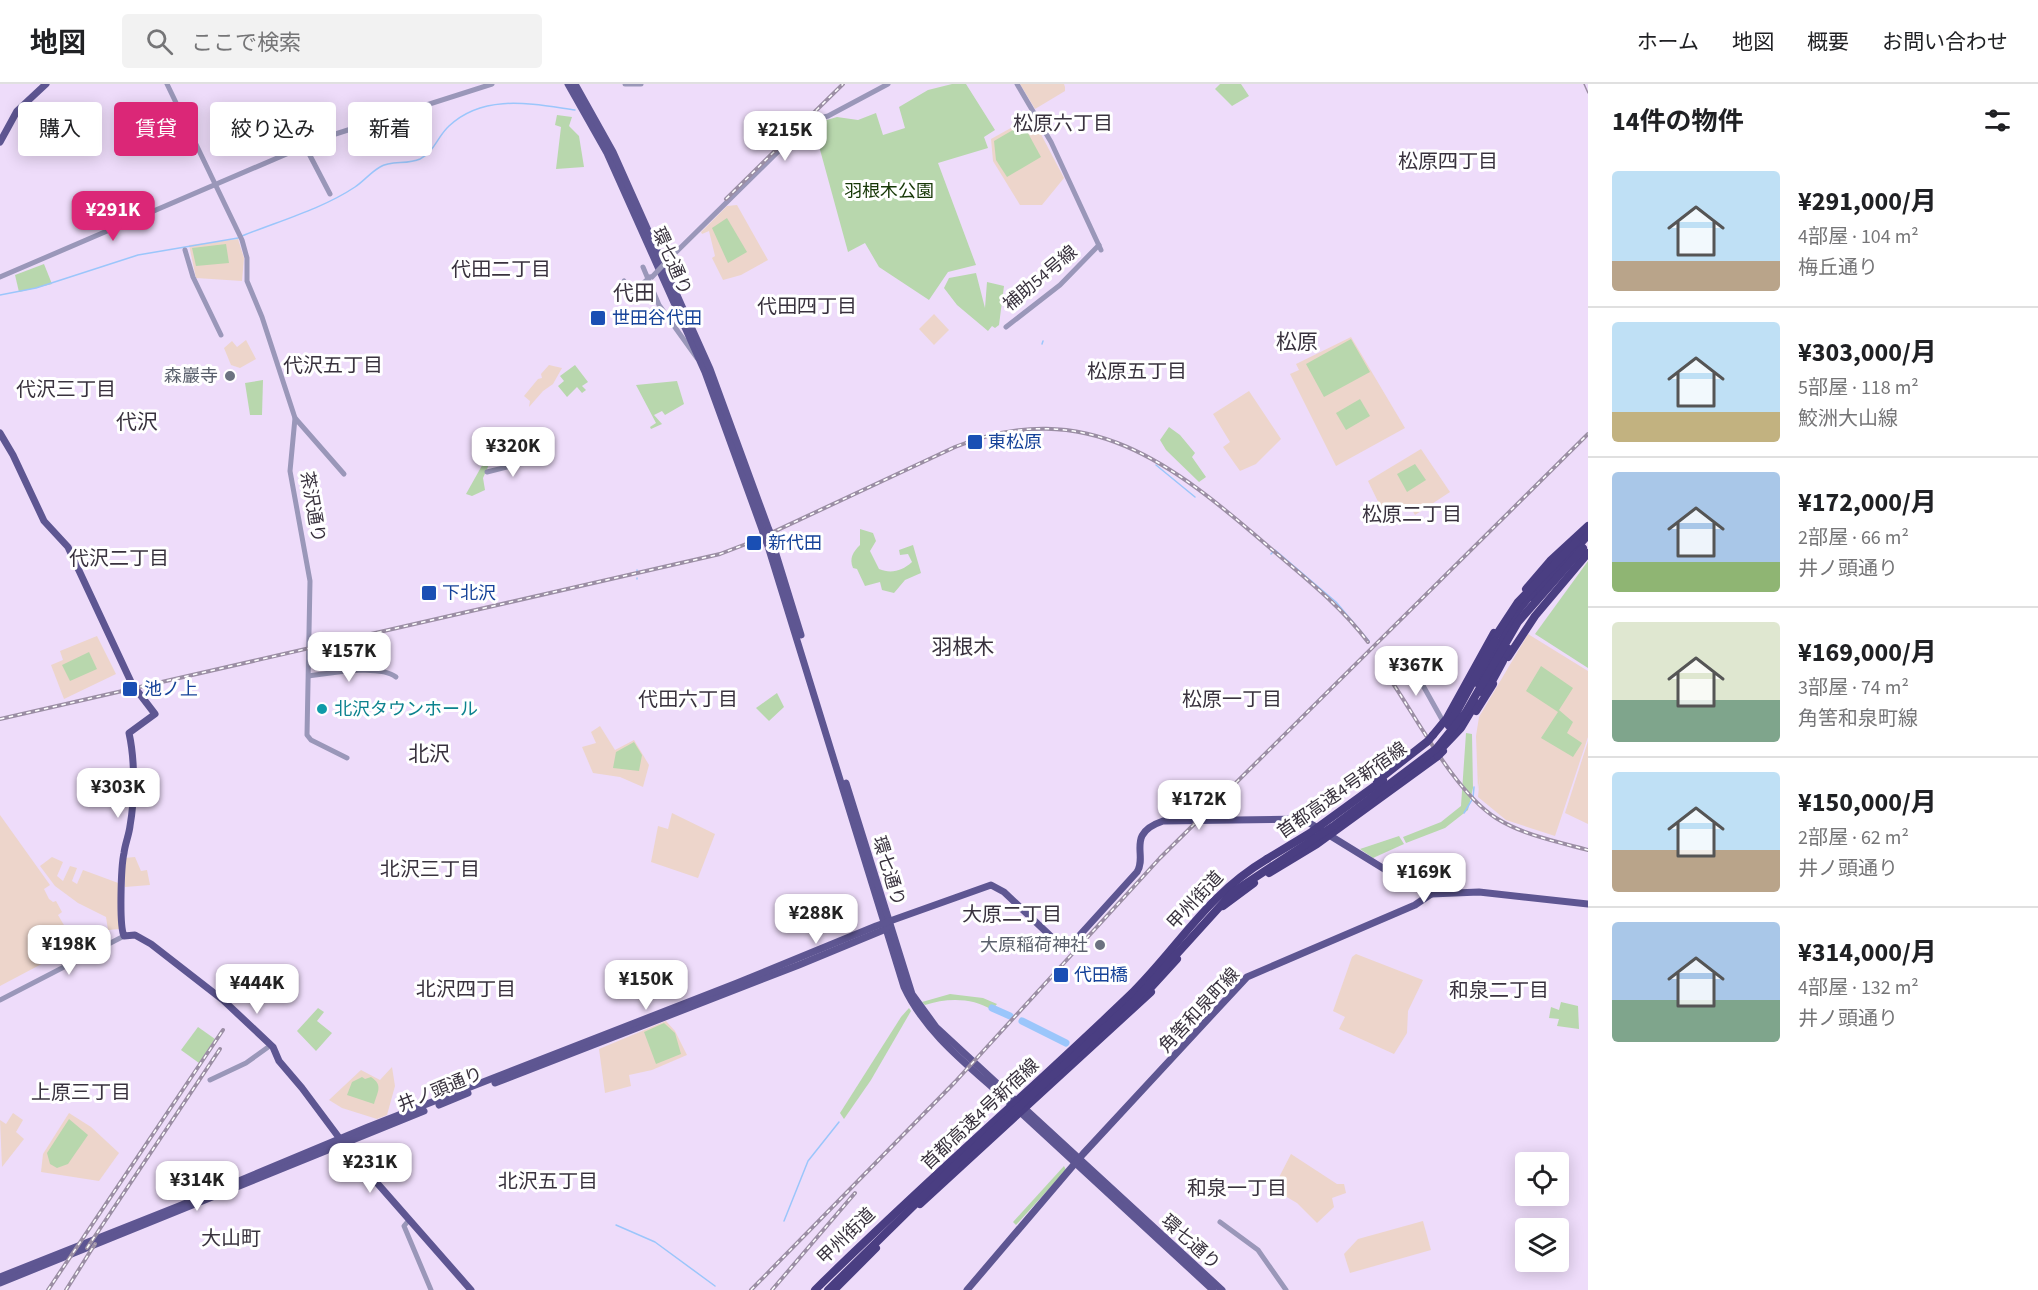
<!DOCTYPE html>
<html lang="ja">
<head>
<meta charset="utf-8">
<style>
  body { margin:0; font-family:"Source Sans 3","Noto Sans JP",sans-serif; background:#f2f2f2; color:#202124; height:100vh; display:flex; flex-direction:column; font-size:22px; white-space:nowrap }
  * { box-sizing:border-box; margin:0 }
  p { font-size:20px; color:#757577 }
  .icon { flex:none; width:33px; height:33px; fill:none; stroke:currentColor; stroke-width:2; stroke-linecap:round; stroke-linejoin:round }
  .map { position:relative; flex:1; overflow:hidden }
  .details { display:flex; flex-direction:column; background:#fff; width:450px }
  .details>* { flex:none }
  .guide { position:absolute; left:18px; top:18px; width:570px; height:54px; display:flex; gap:12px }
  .tools { position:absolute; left:1515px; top:1068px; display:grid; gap:12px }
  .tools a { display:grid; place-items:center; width:54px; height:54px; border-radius:6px; background:#fff; box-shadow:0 3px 15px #0003; font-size:30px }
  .price { position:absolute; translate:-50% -51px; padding:0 14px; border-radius:12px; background:#fff; color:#222; font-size:20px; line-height:39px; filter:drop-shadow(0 2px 3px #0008) }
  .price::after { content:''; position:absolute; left:50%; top:36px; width:18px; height:14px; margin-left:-9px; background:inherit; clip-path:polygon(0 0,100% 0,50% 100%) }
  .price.on { background:#db2777; color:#fff }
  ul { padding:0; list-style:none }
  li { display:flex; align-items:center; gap:18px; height:150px; padding:0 24px }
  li+li { border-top:2px solid #e0e0e0 }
  li span { display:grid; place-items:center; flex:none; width:168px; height:120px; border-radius:6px; color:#555 }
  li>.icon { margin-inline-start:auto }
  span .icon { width:72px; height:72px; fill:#fffc; stroke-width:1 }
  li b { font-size:26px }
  h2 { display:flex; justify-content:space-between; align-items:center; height:72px; padding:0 24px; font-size:26px }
  .chip { padding:0 21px; border-radius:6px; background:#fff; box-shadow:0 3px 15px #0003; font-size:21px; line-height:54px }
  .chip.on { background:#db2777; color:#fff }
  header { display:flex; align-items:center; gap:36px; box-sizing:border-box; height:84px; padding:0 30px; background:#fff; border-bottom:2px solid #e0e0e0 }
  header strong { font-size:28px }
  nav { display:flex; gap:33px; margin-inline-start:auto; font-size:21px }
  .search { width:420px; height:54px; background:#f2f2f2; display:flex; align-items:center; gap:15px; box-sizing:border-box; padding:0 21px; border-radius:6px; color:#757577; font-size:22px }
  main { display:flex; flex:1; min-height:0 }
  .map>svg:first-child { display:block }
  .education { fill:#edd5cb }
  .green { fill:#b8d7ad }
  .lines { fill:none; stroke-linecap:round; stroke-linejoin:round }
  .stream { stroke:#9bc6fb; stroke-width:1.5 }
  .river { stroke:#9bc6fb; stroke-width:7 }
  .minor { stroke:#9a97b9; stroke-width:5 }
  .major { stroke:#5e5692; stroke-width:7 }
  .highway { stroke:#4a3e82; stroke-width:8 }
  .tram { stroke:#9b8ea4; stroke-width:1.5 }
  .rail-casing { stroke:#9b8ea4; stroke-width:4 }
  .rail { stroke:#fff; stroke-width:1.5; stroke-dasharray:4.5; stroke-linecap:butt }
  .minor-bridge { stroke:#9a97b9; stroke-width:5 }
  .major-bridge { stroke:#5e5692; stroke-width:7 }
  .highway-bridge { stroke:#4a3e82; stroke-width:8 }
  .transit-dot { fill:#1a4fb4; stroke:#fff; stroke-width:2 }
  .worship-dot { fill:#6b7280; stroke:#fff; stroke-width:2 }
  .culture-dot { fill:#0f9aa8; stroke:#fff; stroke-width:2 }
  .labels { text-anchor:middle; stroke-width:6; stroke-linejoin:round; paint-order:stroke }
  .park-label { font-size:18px; fill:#163706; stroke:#fff }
  .street-label { font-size:18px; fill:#39323e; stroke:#fff }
  .transit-label { font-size:18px; fill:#164399; stroke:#fff; text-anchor:start }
  .worship-label { font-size:18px; fill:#5b616d; stroke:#fff; text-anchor:end }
  .culture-label { font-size:18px; fill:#0d838f; stroke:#fff; text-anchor:start }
  .neighbourhood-label { font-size:20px; fill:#39323e; stroke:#fff }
  .quarter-label { font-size:21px; fill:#39323e; stroke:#fff }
</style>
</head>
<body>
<header>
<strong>地図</strong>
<div class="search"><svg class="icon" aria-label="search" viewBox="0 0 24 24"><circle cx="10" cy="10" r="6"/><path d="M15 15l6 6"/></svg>ここで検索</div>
<nav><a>ホーム</a><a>地図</a><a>概要</a><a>お問い合わせ</a></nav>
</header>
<main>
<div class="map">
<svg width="1588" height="1206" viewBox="0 0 1588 1206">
  <rect width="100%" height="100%" fill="#eedcfa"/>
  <!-- education -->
  <g class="education">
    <path d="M1020,0H1064L1065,3V7L1035,25Z"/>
    <path d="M1029,34L1033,35L1064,94L1042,121H1020L993,77L991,55Z"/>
    <path d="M737,121L768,176L741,191L723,196L712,174L715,172L709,147L702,150L701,148L727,122Z"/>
    <path d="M238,155L244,174L242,197L196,194L189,161Z"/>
    <path d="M934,230L949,246L934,261L919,245Z"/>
    <path d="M1351,253L1405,344L1336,382L1290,290L1299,286L1296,280Z"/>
    <path d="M246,256L256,275L240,284L231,281L224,264L232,257L237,263Z"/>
    <path d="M549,281L562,284L553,300L543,307L529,323L530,317L524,312L538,295L542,294L541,290Z"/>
    <path d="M1249,307L1281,355L1256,380L1240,387L1223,363L1230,358L1213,330Z"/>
    <path d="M1421,365L1450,408L1415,431L1410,422L1386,434L1368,397Z"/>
    <path d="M1528,550L1588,587V653L1555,752L1506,736L1478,713L1480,692L1478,706L1476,652L1479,633Z"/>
    <path d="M97,552L116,590L64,615L51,581L63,576L60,567Z"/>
    <path d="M600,642L615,666L634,656L649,681L643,703L620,693L593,689L582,663L596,659L591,648Z"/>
    <path d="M1588,657V740L1565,729Z"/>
    <path d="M672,729L715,750L698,794L651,778L658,742L668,745Z"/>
    <path d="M0,731L50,801L44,805L49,815L53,818L56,817L62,828L58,831L68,848L62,852L68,866L0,902Z"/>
    <path d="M52,773L63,778L57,792L63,797L70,782L77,784L72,797L77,800L83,786L121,800L119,845L108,846L106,833L78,819L55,802L40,782Z"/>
    <path d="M135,773L141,787L147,786L150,801L125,803L124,774Z"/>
    <path d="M1356,870L1423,896L1408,927L1407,949L1394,970L1339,945L1345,933L1333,927L1352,873Z"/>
    <path d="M666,937L675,947L687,971L652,986L629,991L631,1002L605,1009L599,965Z"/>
    <path d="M392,983L395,1002L387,1031L377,1035L342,1024L329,1016L361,986L380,996Z"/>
    <path d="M13,1029L23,1036L16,1048L24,1055L2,1083L0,1036L6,1040Z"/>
    <path d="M69,1029L91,1043L119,1069L99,1097L41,1088L43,1070Z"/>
    <path d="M1291,1070L1337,1100H1344L1346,1109L1332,1114L1334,1123L1317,1139L1297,1119L1273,1105Z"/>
    <path d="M1423,1137L1431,1166L1350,1189L1344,1170L1358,1155Z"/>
  </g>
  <!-- green -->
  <g class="green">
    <path d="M952,0H966L995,46L984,53L988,64L938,79L976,181L948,188L929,216L879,183L865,159L848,168L813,40L837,33L858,36L876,29L883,51L905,44L899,23L928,6Z"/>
    <path d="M1220,0H1241L1249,12L1232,22L1215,5Z"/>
    <path d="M557,31L572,33L569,42L579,52L584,83L556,85L561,43L555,41Z"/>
    <path d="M1023,40L1041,73L1007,93L996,76L994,57Z"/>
    <path d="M727,134L747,168L728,179L712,144Z"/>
    <path d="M226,160L229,179L196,182L192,164Z"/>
    <path d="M44,180L52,200L19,208L15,191Z"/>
    <path d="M976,189L985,224L987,198L1004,202L999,241L995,244L992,242L988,247L957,221L944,204L949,194Z"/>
    <path d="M1351,255L1370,288L1324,313L1306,280Z"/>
    <path d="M575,281L588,298L582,302L586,306L582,309L577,303L567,313L558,302L564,297L560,292Z"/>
    <path d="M263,296L262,331H250L245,299Z"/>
    <path d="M677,297L684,320L665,331L662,327L654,331L662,340L651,345L650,343L656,339L636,301Z"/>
    <path d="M1360,315L1370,332L1346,346L1336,329Z"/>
    <path d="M1169,343L1180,351L1195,369L1192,373L1206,393L1199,398L1166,366L1160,356Z"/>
    <path d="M489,369L491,376L483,394L485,406L472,412L466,410Z"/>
    <path d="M1415,380L1426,396L1407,408L1397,390Z"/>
    <path d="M860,445L873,449L876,457L870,467L879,485C891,490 902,487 912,478L908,470L900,471L899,466L913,461L921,489L905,496L894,509L882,506L880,498L865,502L857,485L853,484C849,474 853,468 860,461Z"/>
    <path d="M1588,477V584L1535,550Z"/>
    <path d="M89,568L97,585L70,597L62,581Z"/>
    <path d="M1541,582L1573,604L1559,626L1573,638L1567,649L1582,659L1573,673L1541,654L1558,628L1526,607Z"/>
    <path d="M777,609L784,623L769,637L756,624Z"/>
    <path d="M1466,649L1472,650L1473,704L1468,726L1445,744L1406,759L1403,753L1441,738L1461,722Z"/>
    <path d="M634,658L642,671L639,687L613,684L616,668Z"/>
    <path d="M1399,752L1404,760L1373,774L1360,765Z"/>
    <path d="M950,910L983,914L997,920L992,926C972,913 946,914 925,921L922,918Z"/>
    <path d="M1561,918L1578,922L1579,945L1557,942L1559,935L1549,934L1551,923L1559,926Z"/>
    <path d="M318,924L324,928L317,937L332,949L316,967L297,947Z"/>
    <path d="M909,924L911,927L871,996L844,1035L840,1029L901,933Z"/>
    <path d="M664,939L675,949L681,970L656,980L644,948Z"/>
    <path d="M198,943L215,955L199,979L181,966Z"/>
    <path d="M362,993L365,995L371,993C383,1001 378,1007 374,1020L347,1011L352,998Z"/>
    <path d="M69,1035L88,1051L68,1080L57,1084L50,1080L47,1069Z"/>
    <path d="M1064,1082L1066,1086L1016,1141L1013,1138Z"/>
  </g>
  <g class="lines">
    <!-- stream -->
    <g class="stream">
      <path d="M242,152C279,137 322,125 355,103C364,97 371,88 380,83C391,76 407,81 420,75C435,67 437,53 449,42C484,9 532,20 575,26"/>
      <path d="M0,211L36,204L138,171L238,154"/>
      <path d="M1042,260L1043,257"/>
      <path d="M1156,381L1195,413"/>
      <path d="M1271,470L1275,466L1336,518L1369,557"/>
      <path d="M637,489V486"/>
      <path d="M637,495V494"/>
      <path d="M1464,729L1473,714L1474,703"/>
      <path d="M784,1137L808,1077L839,1038"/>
      <path d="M616,1141L655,1158L715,1202"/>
    </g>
    <!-- river -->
    <g class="river">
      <path d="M992,924L1010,932"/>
      <path d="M1022,937L1066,959"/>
    </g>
    <!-- minor -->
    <g class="minor">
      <path d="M167,0L242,156L247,174V197L262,233L295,334L290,387L310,497L307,651L311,656L347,674"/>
      <path d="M625,0H641"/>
      <path d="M1017,0L1051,58L1101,166"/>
      <path d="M305,62L330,110"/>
      <path d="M185,166L193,193L221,251"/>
      <path d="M667,177L802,44L811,36L828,32L888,0"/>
      <path d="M643,183L659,221L697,274"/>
      <path d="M0,193L326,53L492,0"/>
      <path d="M624,197L633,208L650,193"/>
      <path d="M1006,243L1060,201L1099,161"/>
      <path d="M295,334L344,390"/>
      <path d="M487,388L515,381L532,370"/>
      <path d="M1407,573L1444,639"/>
      <path d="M309,592C330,589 380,580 396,593"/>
      <path d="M0,916L124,852"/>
      <path d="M210,996L246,979L271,961"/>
      <path d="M409,1136L404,1142L431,1206"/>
      <path d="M1220,1138L1258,1166L1286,1206"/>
    </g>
    <!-- major -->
    <g class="major">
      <path d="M568,0L607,69L705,288L763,448"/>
      <path d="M575,0L613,68L710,285L769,446"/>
      <path d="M0,58L17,27L46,0"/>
      <path d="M0,349L13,371L44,437L68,463L132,600L155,630L129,649C135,676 135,714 130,742C129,751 125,760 124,769C121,782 119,842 124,852L135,851L151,860L223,916L273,963L279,977L302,1004L349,1067L471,1206"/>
      <path d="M772,457L801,551"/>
      <path d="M767,459L904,903C927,952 972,984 1011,1020"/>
      <path d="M846,699L912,910L936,943L1015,1016"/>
      <path d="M495,999L799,881L886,845L889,839"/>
      <path d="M439,1021L468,1009"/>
      <path d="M1022,1022L1222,1206"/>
      <path d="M1018,1026L1213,1206"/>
      <path d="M0,1193L179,1122L368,1043L737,899L876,842L991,801L1004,808L1059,860L1069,863L1137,788C1148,771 1125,750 1163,737L1303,735L1394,791L1431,810L1479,808L1588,820"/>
      <path d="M0,1199L424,1027"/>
      <path d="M967,1206L1083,1070L1247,893L1415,821L1431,810"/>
    </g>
    <!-- highway -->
    <g class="highway">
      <path d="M1526,505L1550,477L1588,442"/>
      <path d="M1532,513L1588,451"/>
      <path d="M1511,535L1533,508"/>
      <path d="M1508,573L1535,532L1588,469"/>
      <path d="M1477,599L1516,532"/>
      <path d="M1476,627L1493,600"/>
      <path d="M1433,651L1447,634L1494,549"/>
      <path d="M1442,664L1461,644L1476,619"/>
      <path d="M1377,697L1428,657"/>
      <path d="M1269,789L1317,760L1438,672"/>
      <path d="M1223,822L1254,799"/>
      <path d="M1145,910L1177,875"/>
      <path d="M920,1120L1151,908"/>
      <path d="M815,1206C917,1105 1026,1011 1129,912C1179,863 1205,812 1267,775"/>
      <path d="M834,1206L876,1164"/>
    </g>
    <!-- tram -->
    <path class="tram" d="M1584,0L1588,9"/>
    <defs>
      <g id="rail">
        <path d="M726,115L843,0"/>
        <path d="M1390,595C1418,636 1455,708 1496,734C1523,751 1558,758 1588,766"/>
        <path d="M0,635L720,470L754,457L955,363C1087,310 1174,381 1269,463C1304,493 1340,521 1368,558"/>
        <path d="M87,1164L220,965"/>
        <path d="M48,1206L223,946"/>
        <path d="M66,1206L95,1160"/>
        <path d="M751,1206L955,998L1160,774L1588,350"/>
        <path d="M772,1206L855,1109"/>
      </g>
    </defs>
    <!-- rail casing -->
    <use href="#rail" class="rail-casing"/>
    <!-- rail -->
    <use href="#rail" class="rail"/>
    <!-- minor-bridge -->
    <path class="minor-bridge" d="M652,193L667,177"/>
    <!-- major-bridge -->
    <g class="major-bridge">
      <path d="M769,446L772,457"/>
      <path d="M763,448L767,459"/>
    </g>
    <!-- highway-bridge -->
    <g class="highway-bridge">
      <path d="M1493,556L1518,518L1576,458"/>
      <path d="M1499,580L1509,565"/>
      <path d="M1482,608L1490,601L1503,577"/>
      <path d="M1449,642L1495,557"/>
      <path d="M1428,657L1433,651"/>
      <path d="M1438,672L1443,667"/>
      <path d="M1267,775L1310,749L1383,696"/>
      <path d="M828,1206L948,1088L1136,915L1233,808L1335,741L1436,665L1466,628L1518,538L1583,464"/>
    </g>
  </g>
  <!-- markers -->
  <g class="transit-dot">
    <rect x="590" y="226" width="16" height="16" rx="3"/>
    <rect x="967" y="350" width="16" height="16" rx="3"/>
    <rect x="746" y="451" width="16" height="16" rx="3"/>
    <rect x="421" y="501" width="16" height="16" rx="3"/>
    <rect x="122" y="597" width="16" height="16" rx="3"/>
    <rect x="1053" y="883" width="16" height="16" rx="3"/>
  </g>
  <g class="worship-dot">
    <circle cx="230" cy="292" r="6"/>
    <circle cx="1100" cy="861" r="6"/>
  </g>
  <circle class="culture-dot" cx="322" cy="625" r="6"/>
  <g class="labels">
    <!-- park labels -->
    <g class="park-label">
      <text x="889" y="113">羽根木公園</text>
    </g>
    <!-- street labels -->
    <g class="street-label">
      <text transform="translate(672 177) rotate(66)" y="6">環七通り</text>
      <text transform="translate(1040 194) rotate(-40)" y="6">補助54号線</text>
      <text transform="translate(313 423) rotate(80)" y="6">茶沢通り</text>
      <text transform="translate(1342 706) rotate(-35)" y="6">首都高速4号新宿線</text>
      <text transform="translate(889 787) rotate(73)" y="6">環七通り</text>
      <text transform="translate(1195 816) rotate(-47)" y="6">甲州街道</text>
      <text transform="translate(1199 926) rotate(-47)" y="6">角筈和泉町線</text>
      <text transform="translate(440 1005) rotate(-22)" y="6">井ノ頭通り</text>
      <text transform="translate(980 1030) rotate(-43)" y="6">首都高速4号新宿線</text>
      <text transform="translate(846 1152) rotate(-44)" y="6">甲州街道</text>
      <text transform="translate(1191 1158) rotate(42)" y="6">環七通り</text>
    </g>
    <!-- transit labels -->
    <g class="transit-label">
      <text x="612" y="240">世田谷代田</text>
      <text x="988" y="364">東松原</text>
      <text x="768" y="465">新代田</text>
      <text x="442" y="515">下北沢</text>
      <text x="144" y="611">池ノ上</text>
      <text x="1074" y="897">代田橋</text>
    </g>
    <!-- worship labels -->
    <g class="worship-label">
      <text x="218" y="298">森巖寺</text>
      <text x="1088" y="867">大原稲荷神社</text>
    </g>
    <!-- culture labels -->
    <g class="culture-label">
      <text x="334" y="631">北沢タウンホール</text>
    </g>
    <!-- neighbourhood labels -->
    <g class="neighbourhood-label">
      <text x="1063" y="46">松原六丁目</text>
      <text x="1448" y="84">松原四丁目</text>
      <text x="501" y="192">代田二丁目</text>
      <text x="807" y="229">代田四丁目</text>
      <text x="333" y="288">代沢五丁目</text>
      <text x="1137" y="294">松原五丁目</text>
      <text x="66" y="312">代沢三丁目</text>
      <text x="1412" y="437">松原二丁目</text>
      <text x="119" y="481">代沢二丁目</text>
      <text x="688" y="622">代田六丁目</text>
      <text x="1232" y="622">松原一丁目</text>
      <text x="430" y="792">北沢三丁目</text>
      <text x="1012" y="837">大原二丁目</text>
      <text x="466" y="912">北沢四丁目</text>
      <text x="1499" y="913">和泉二丁目</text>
      <text x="81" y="1015">上原三丁目</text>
      <text x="548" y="1104">北沢五丁目</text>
      <text x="1237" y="1111">和泉一丁目</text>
      <text x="231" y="1161">大山町</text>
    </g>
    <!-- quarter labels -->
    <g class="quarter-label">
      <text x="634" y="216">代田</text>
      <text x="1297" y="265">松原</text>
      <text x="137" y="345">代沢</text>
      <text x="963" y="570">羽根木</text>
      <text x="429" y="677">北沢</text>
    </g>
  </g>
</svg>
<div class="tools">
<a><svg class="icon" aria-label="locate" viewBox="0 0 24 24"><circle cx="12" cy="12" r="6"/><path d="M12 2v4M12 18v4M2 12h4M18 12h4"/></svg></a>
<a><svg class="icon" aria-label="layers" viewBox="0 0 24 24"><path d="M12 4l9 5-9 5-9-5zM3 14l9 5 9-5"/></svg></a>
</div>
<b class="price" style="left:785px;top:78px">¥215K</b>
<b class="price on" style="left:113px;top:158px">¥291K</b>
<b class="price" style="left:513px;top:394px">¥320K</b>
<b class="price" style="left:349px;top:599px">¥157K</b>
<b class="price" style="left:1416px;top:613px">¥367K</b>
<b class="price" style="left:118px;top:735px">¥303K</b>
<b class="price" style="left:1199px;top:747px">¥172K</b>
<b class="price" style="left:1424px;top:820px">¥169K</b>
<b class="price" style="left:816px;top:861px">¥288K</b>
<b class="price" style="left:69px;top:892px">¥198K</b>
<b class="price" style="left:646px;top:927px">¥150K</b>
<b class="price" style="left:257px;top:931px">¥444K</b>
<b class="price" style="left:370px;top:1110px">¥231K</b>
<b class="price" style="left:197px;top:1128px">¥314K</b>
<div class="guide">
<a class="chip">購入</a>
<a class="chip on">賃貸</a>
<a class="chip">絞り込み</a>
<a class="chip">新着</a>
</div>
</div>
<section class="details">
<h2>14件の物件<svg class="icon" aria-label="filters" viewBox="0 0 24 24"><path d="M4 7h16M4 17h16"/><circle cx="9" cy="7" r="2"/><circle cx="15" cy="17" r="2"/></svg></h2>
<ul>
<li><span style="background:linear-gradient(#bfe0f5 75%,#b9a48a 0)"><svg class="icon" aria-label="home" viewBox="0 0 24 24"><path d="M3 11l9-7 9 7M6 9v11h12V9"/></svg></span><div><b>¥291,000/月</b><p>4部屋 · 104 m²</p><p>梅丘通り</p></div></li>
<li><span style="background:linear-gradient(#bfe0f5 75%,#c2b280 0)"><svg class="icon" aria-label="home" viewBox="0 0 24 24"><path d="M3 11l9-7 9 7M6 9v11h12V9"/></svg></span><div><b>¥303,000/月</b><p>5部屋 · 118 m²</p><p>鮫洲大山線</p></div></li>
<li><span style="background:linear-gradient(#a9c7e8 75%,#8fb573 0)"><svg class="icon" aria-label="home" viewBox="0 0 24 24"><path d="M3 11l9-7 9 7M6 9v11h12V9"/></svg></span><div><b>¥172,000/月</b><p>2部屋 · 66 m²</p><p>井ノ頭通り</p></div></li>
<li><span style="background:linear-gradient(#dfe7d0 65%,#7fa58c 0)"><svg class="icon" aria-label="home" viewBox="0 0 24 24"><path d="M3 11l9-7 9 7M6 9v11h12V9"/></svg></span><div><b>¥169,000/月</b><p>3部屋 · 74 m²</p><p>角筈和泉町線</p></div></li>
<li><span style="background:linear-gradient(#bfe0f5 65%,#b9a48a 0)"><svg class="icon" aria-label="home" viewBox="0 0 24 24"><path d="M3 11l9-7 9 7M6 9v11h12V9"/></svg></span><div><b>¥150,000/月</b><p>2部屋 · 62 m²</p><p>井ノ頭通り</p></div></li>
<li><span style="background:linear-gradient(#a9c7e8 65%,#7fa58c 0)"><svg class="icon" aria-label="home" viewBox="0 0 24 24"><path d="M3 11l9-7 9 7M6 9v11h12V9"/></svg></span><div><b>¥314,000/月</b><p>4部屋 · 132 m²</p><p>井ノ頭通り</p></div></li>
</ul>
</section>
</main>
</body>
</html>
